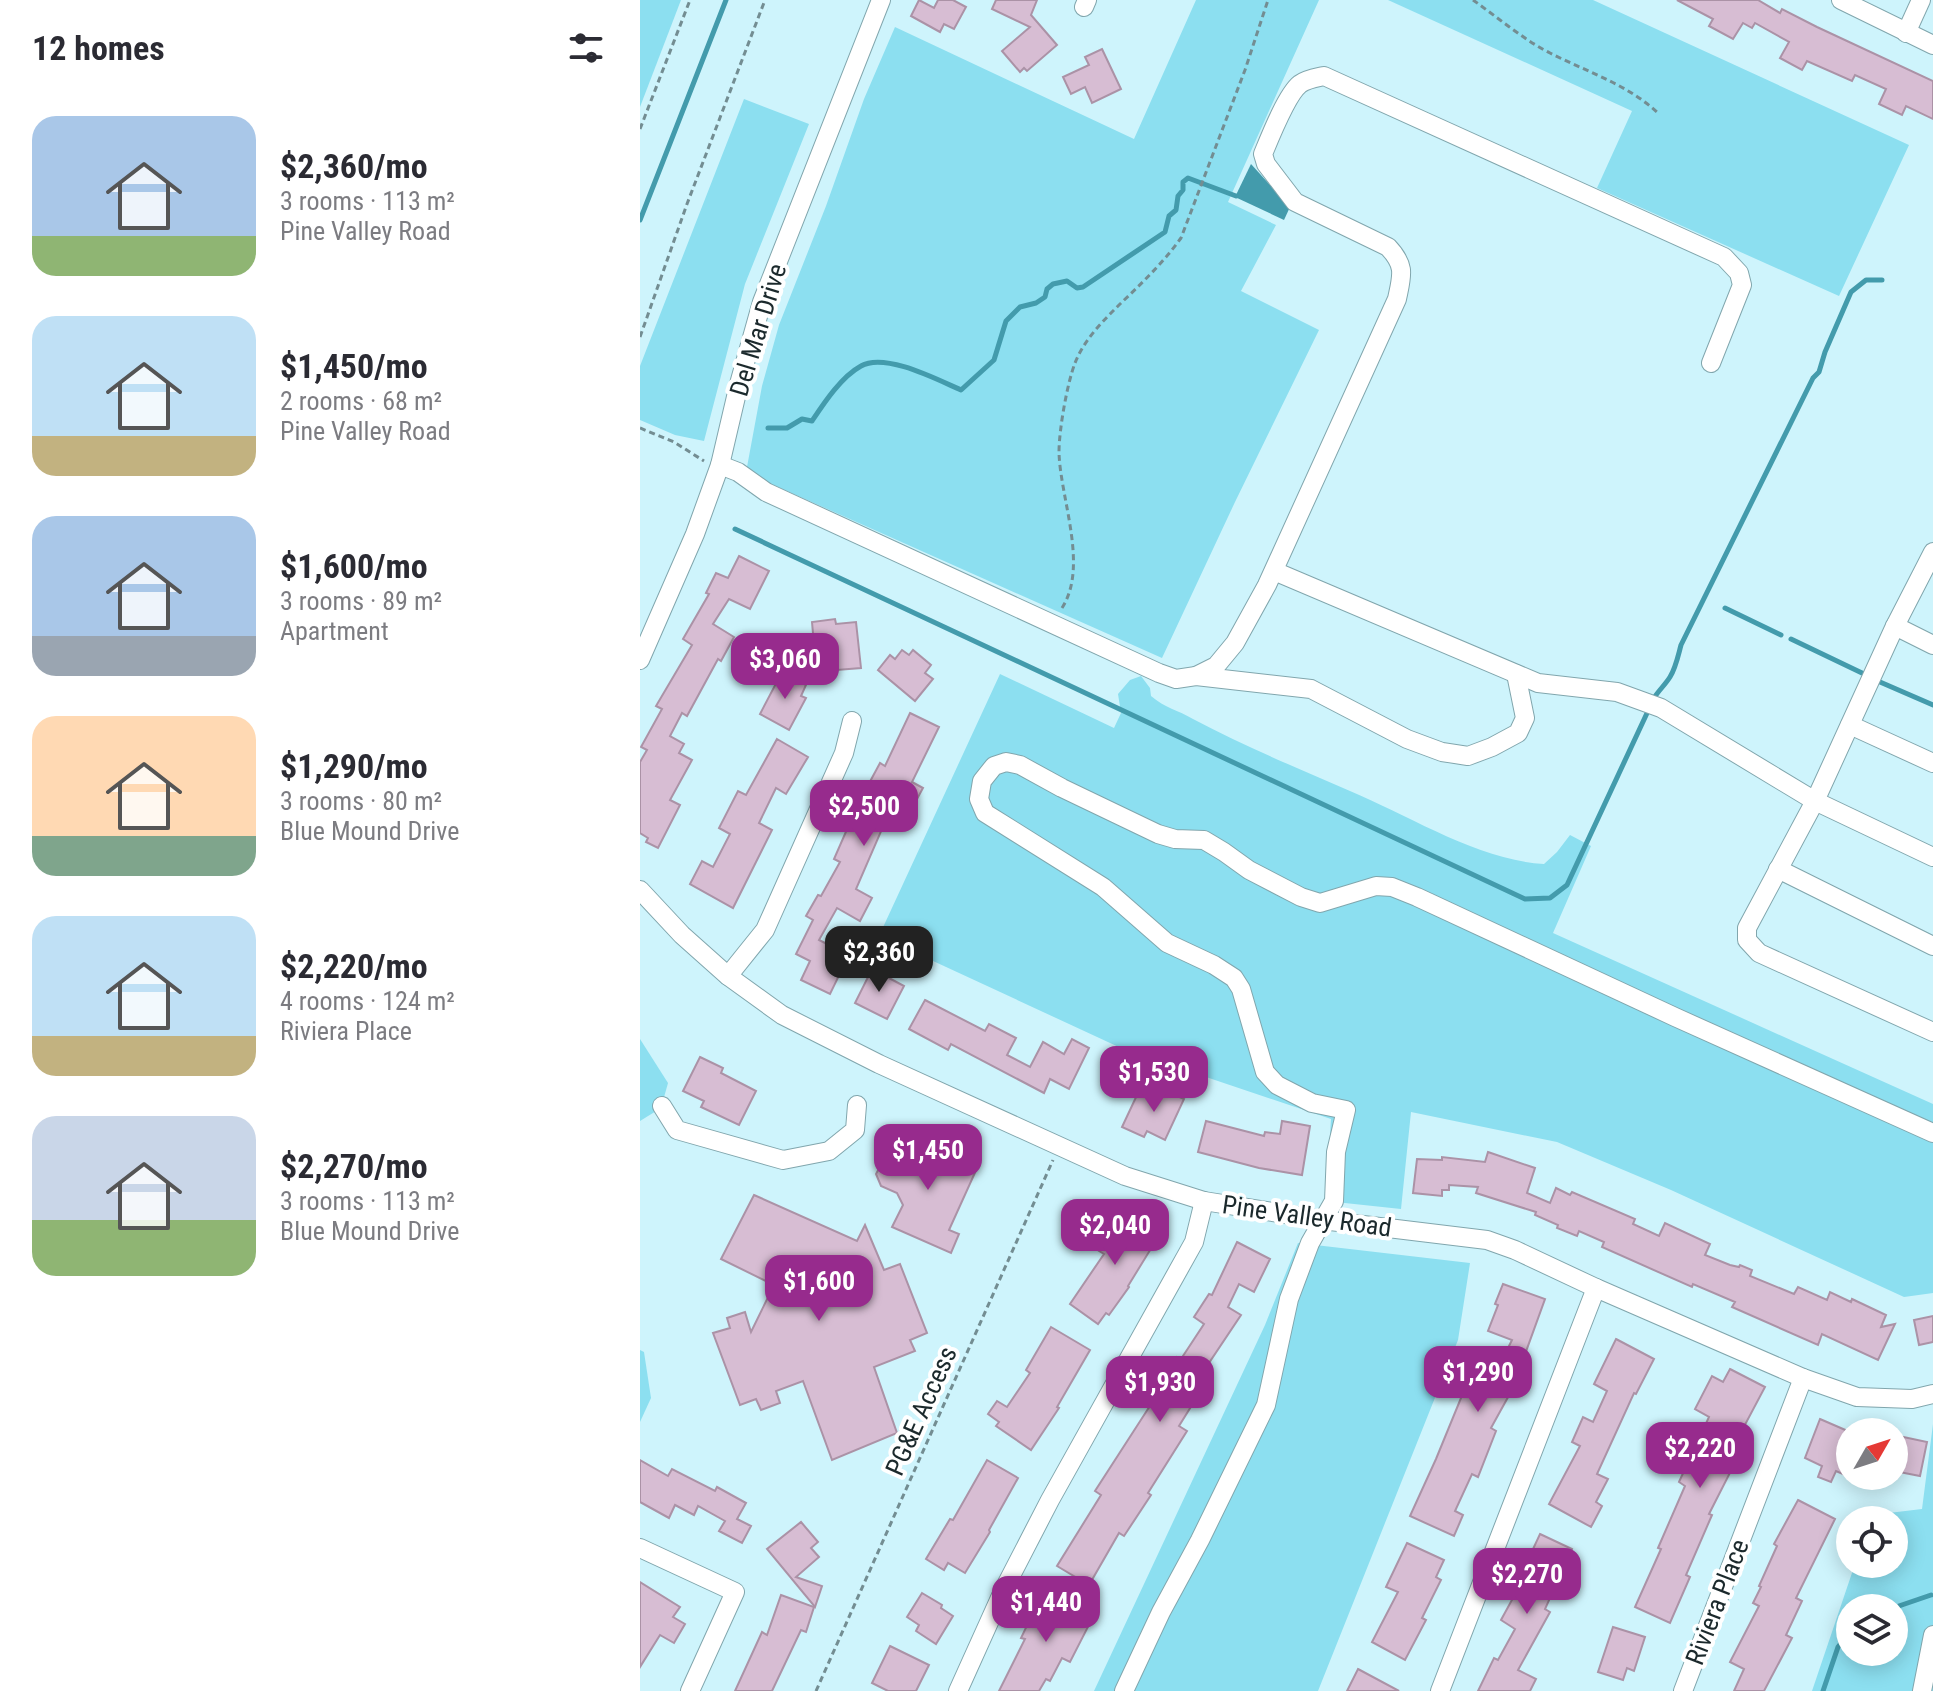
<!DOCTYPE html>
<html lang="en">
<head>
<meta charset="utf-8">
<style>
  body { margin:0; font-family:"Roboto Condensed",sans-serif; background:#f7f7f7; color:#2b2b33; height:100vh; display:flex; flex-direction:column; font-size:30px; white-space:nowrap }
  * { box-sizing:border-box; margin:0 }
  p { font-size:26px; color:#7c7c81 }
  .icon { flex:none; width:44px; height:44px; fill:none; stroke:currentColor; stroke-width:2; stroke-linecap:round; stroke-linejoin:round }
  .map { position:relative; flex:1; overflow:hidden }
  .sheet { display:flex; flex-direction:column; background:#fff; width:640px }
  .sheet>* { flex:none }
  .needle { width:52px; rotate:51deg }
  .tools { position:absolute; left:1196px; top:1418px; display:grid; gap:16px }
  .tools a { display:grid; place-items:center; width:72px; height:72px; border-radius:50%; background:#fff; box-shadow:0 4px 20px #0003; font-size:40px }
  .price { position:absolute; translate:-50% -68px; padding:0 18px; border-radius:16px; background:#972b8d; color:#fff; font-size:26px; line-height:52px; filter:drop-shadow(0 2px 4px #0008) }
  .price::after { content:''; position:absolute; left:50%; top:48px; width:24px; height:18px; margin-left:-12px; background:inherit; clip-path:polygon(0 0,100% 0,50% 100%) }
  .price.selected { background:#222; color:#fff }
  ul { padding:0; list-style:none }
  li { display:flex; align-items:center; gap:24px; height:200px; padding:0 32px }
  li span { display:grid; place-items:center; flex:none; width:224px; height:160px; border-radius:24px; color:#555 }
  li>.icon { margin-inline-start:auto }
  span .icon { width:96px; height:96px; fill:#fffc; stroke-width:1 }
  li b { font-size:34px }
  h2 { display:flex; justify-content:space-between; align-items:center; height:96px; padding:0 32px; font-size:34px }
  main { display:flex; flex:1; min-height:0 }
  .map>svg:first-child { display:block }
  .green { fill:#8cdff0; fill-rule:evenodd }
  .water { fill:#439bac }
  .lines { fill:none; stroke-linecap:round; stroke-linejoin:round }
  .stream { stroke:#439bac; stroke-width:5 }
  .building { fill:#d7bdd3; stroke:#ab92a6; stroke-width:2 }
  .minor-casing { stroke:#81a6ad; stroke-width:20 }
  .path { stroke:#738d92; stroke-width:3; stroke-dasharray:6 4; stroke-linecap:butt }
  .minor { stroke:#fff; stroke-width:18 }
  .labels { text-anchor:middle; stroke-width:8; stroke-linejoin:round; paint-order:stroke }
  .street-label { font-size:26px; fill:#1b292c; stroke:#fff }
</style>
</head>
<body>
<main>
<section class="sheet">
<h2>12 homes<svg class="icon" aria-label="filters" viewBox="0 0 24 24"><path d="M4 7h16M4 17h16"/><circle cx="9" cy="7" r="2"/><circle cx="15" cy="17" r="2"/></svg></h2>
<ul>
<li><span style="background:linear-gradient(#a9c7e8 75%,#8fb573 0)"><svg class="icon" aria-label="home" viewBox="0 0 24 24"><path d="M3 11l9-7 9 7M6 9v11h12V9"/></svg></span><div><b>$2,360/mo</b><p>3 rooms · 113 m²</p><p>Pine Valley Road</p></div></li>
<li><span style="background:linear-gradient(#bfe0f5 75%,#c2b280 0)"><svg class="icon" aria-label="home" viewBox="0 0 24 24"><path d="M3 11l9-7 9 7M6 9v11h12V9"/></svg></span><div><b>$1,450/mo</b><p>2 rooms · 68 m²</p><p>Pine Valley Road</p></div></li>
<li><span style="background:linear-gradient(#a9c7e8 75%,#9aa5b1 0)"><svg class="icon" aria-label="home" viewBox="0 0 24 24"><path d="M3 11l9-7 9 7M6 9v11h12V9"/></svg></span><div><b>$1,600/mo</b><p>3 rooms · 89 m²</p><p>Apartment</p></div></li>
<li><span style="background:linear-gradient(#ffd9b3 75%,#7fa58c 0)"><svg class="icon" aria-label="home" viewBox="0 0 24 24"><path d="M3 11l9-7 9 7M6 9v11h12V9"/></svg></span><div><b>$1,290/mo</b><p>3 rooms · 80 m²</p><p>Blue Mound Drive</p></div></li>
<li><span style="background:linear-gradient(#bfe0f5 75%,#c2b280 0)"><svg class="icon" aria-label="home" viewBox="0 0 24 24"><path d="M3 11l9-7 9 7M6 9v11h12V9"/></svg></span><div><b>$2,220/mo</b><p>4 rooms · 124 m²</p><p>Riviera Place</p></div></li>
<li><span style="background:linear-gradient(#c9d6e8 65%,#8fb573 0)"><svg class="icon" aria-label="home" viewBox="0 0 24 24"><path d="M3 11l9-7 9 7M6 9v11h12V9"/></svg></span><div><b>$2,270/mo</b><p>3 rooms · 113 m²</p><p>Blue Mound Drive</p></div></li>
</ul>
</section>
<div class="map">
<svg width="1293" height="1691" viewBox="0 0 1293 1691">
  <rect width="100%" height="100%" fill="#cef4fc"/>
  <!-- green -->
  <g class="green">
    <path d="M0,0H41L0,107Z"/>
    <path d="M556,0H679L588,202L636,225L601,291L679,330L595,502L522,658L129,483L107,467L122,386L139,325L186,206L224,99L255,27L494,139Z"/>
    <path d="M748,0H953L1269,145L1199,296L957,188L992,111Z"/>
    <path d="M104,99L169,124L105,284L64,441L35,435L0,420V366Z"/>
    <path d="M360,674L474,728L481,713L478,694L490,680L501,676L510,688L511,696C525,708 538,710 553,719C604,746 657,768 710,791C770,816 838,860 904,864L917,852L930,835L951,846L913,933L1293,1104V1293L1264,1297L1031,1190L917,1142L771,1112L761,1209L686,1201L691,1119L483,1049L239,936Z"/>
    <path d="M0,1039L28,1083L21,1108L0,1121Z"/>
    <path d="M658,1243L830,1263L818,1340L678,1691H454L625,1325Z"/>
    <path d="M0,1350L4,1352L11,1398L0,1422Z"/>
    <path d="M1293,1424V1691H1172L1215,1564H1254V1520H1230L1232,1515L1282,1509ZM1210,1608H1254V1652H1210Z"/>
  </g>
  <!-- water -->
  <path class="water" d="M611,164L650,207L644,220L595,197Z"/>
  <g class="lines">
    <!-- stream -->
    <g class="stream">
      <path d="M0,220L86,0"/>
      <path d="M128,428H147L162,419L172,421C184,403 201,377 221,366C245,352 298,380 321,390L354,360L366,321L380,307L396,303L405,297L407,289L413,284L427,281L437,288L443,287L525,232L529,216L536,210L538,196L543,190V182L548,178L596,196"/>
      <path d="M95,529L885,899L910,898L927,885L1008,711"/>
      <path d="M1085,608L1141,635"/>
      <path d="M1151,639L1222,673"/>
      <path d="M1240,682L1293,705"/>
      <path d="M1014,698C1019,690 1025,685 1030,677C1036,667 1038,656 1041,645L1173,378L1179,372L1185,352L1211,292L1226,280H1242"/>
      <path d="M1253,1608L1291,1595"/>
      <path d="M1183,1691L1198,1647L1210,1632"/>
    </g>
  </g>
  <!-- building -->
  <g class="building">
    <path d="M279,0L294,8L298,0H313L326,7L314,29L304,24L300,32L271,16Z"/>
    <path d="M356,0H397L391,15L417,45L387,71L384,68L380,72L362,51L390,27L352,9Z"/>
    <path d="M1037,0H1118L1140,13L1142,9L1177,27L1293,81V119L1266,106L1262,115L1239,104L1246,89L1215,75L1212,81L1167,61L1162,70L1140,58L1149,42L1115,23L1112,28L1103,23L1093,39L1069,26L1073,19Z"/>
    <path d="M462,49L481,89L452,103L445,87L431,94L423,77L449,65L445,57Z"/>
    <path d="M99,556L129,571L110,609L89,599L73,624L94,637L81,661L78,659L47,716L42,713L30,736L44,744L39,753L52,760L30,800L40,805L18,848L6,842L8,838L0,833V762L7,750L1,747L22,709L16,706L52,645L43,639L69,594L66,593L76,573L88,578Z"/>
    <path d="M195,619L196,624L216,622L221,668L197,670L195,654L175,656L172,622Z"/>
    <path d="M262,650L269,655L273,650L291,665L285,673L293,679L275,701L238,670L250,655L255,659Z"/>
    <path d="M142,672L166,685L161,696L166,698L149,730L120,714Z"/>
    <path d="M270,713L299,727L272,782L283,788L270,812L260,807L254,818L248,815L216,889L232,898L220,921L197,908L179,940L209,955L190,994L161,980L170,961L156,954L173,920L166,916L178,895L181,896L200,862L194,859L219,802L240,763L245,766Z"/>
    <path d="M137,739L168,757L146,794L136,788L119,823L132,830L93,908L50,884L62,861L73,867L90,834L79,828L98,791L106,795Z"/>
    <path d="M232,969L264,986L247,1019L215,1003Z"/>
    <path d="M285,1000L345,1031L349,1024L376,1038L367,1055L390,1067L403,1042L424,1054L432,1039L449,1048L429,1089L410,1079L404,1093L311,1044L308,1050L269,1029Z"/>
    <path d="M60,1057L83,1068L81,1073L116,1091L99,1125L61,1107L64,1101L43,1091Z"/>
    <path d="M517,1087L544,1099L525,1140L507,1131L504,1137L482,1127L498,1093L511,1100Z"/>
    <path d="M566,1121L624,1136L625,1132L640,1134L642,1121L670,1126L662,1175L619,1168L558,1152Z"/>
    <path d="M277,1139L338,1166L309,1230L319,1234L311,1253L252,1227L263,1205L257,1193L241,1186L236,1174L249,1150L268,1159Z"/>
    <path d="M848,1152L895,1168L887,1193L910,1203L916,1188L930,1195L932,1192L995,1219L993,1224L1019,1236L1025,1223L1070,1244L1065,1255L1090,1265L1099,1267L1100,1265L1112,1270L1110,1276L1154,1294L1158,1287L1187,1300L1190,1292L1211,1302L1212,1299L1246,1315L1241,1327L1255,1324L1238,1360L1182,1334L1178,1345L1092,1307L1095,1302L1053,1284L1052,1287L962,1247L964,1242L939,1231L937,1236L917,1228L918,1225L895,1215L896,1212L836,1193L838,1187L809,1185V1190H802V1196L773,1193L777,1159L802,1160V1157L845,1162Z"/>
    <path d="M114,1195L217,1241L225,1225L244,1270L260,1264L287,1333L270,1340L275,1351L234,1367L257,1433L192,1460L163,1381L136,1391L140,1403L121,1410L116,1399L100,1405L73,1333L90,1328L87,1318L105,1312L111,1332L134,1285L81,1259Z"/>
    <path d="M484,1209L519,1231L510,1245L512,1247L488,1286L489,1287L469,1315L466,1313L458,1324L430,1304L464,1254L459,1251Z"/>
    <path d="M597,1242L630,1259L614,1292L599,1284L588,1307L601,1315L563,1372L570,1376L539,1426L547,1431L508,1493L511,1495L484,1536L479,1533L449,1585L417,1566L461,1495L455,1491L517,1395L515,1394L537,1357L541,1359L564,1324L554,1317L569,1294L572,1295Z"/>
    <path d="M863,1284L905,1299L880,1368L883,1370L851,1428L856,1431L838,1477L832,1474L815,1511L823,1515L814,1536L770,1516L796,1459L821,1398L842,1359L858,1368L872,1340L848,1331L858,1305L855,1304Z"/>
    <path d="M1293,1316V1342L1279,1345L1274,1320Z"/>
    <path d="M411,1327L450,1350L417,1407L419,1408L391,1450L356,1426L359,1422L348,1414L357,1401L367,1407L390,1373L386,1370Z"/>
    <path d="M976,1339L1014,1359L996,1394L994,1393L957,1474L968,1479L956,1502L962,1506L951,1527L909,1504L940,1446L932,1442L943,1417L953,1422L967,1391L954,1384Z"/>
    <path d="M1090,1369L1125,1387L1090,1453L1098,1457L1069,1514L1072,1515L1046,1575L1050,1577L1030,1623L995,1607L1021,1549L1018,1548L1045,1486L1039,1482L1069,1417L1055,1409L1072,1376L1083,1382Z"/>
    <path d="M1180,1419L1210,1432V1462L1205,1475L1196,1471L1191,1482L1178,1477L1182,1466L1165,1458Z"/>
    <path d="M1254,1435L1287,1442L1280,1476L1254,1471Z"/>
    <path d="M0,1460L28,1476L32,1469L75,1491L77,1487L106,1503L97,1519L111,1526L102,1543L79,1531L85,1521L58,1506L54,1515L35,1505L29,1518L0,1502Z"/>
    <path d="M347,1460L378,1478L349,1530L350,1532L325,1573L308,1563L304,1570L286,1559L310,1519L313,1520Z"/>
    <path d="M1158,1500L1195,1519L1156,1598L1162,1601L1146,1635L1152,1638L1124,1691H1094L1104,1669L1090,1662L1119,1606L1113,1603L1121,1587L1119,1586L1137,1546L1134,1544Z"/>
    <path d="M161,1522L178,1542L171,1548L179,1557L156,1577L182,1586L175,1607L127,1549Z"/>
    <path d="M900,1534L932,1549L905,1609L910,1612L878,1670L896,1679L890,1691H838L854,1658L858,1660L875,1629L861,1620L884,1578L880,1577Z"/>
    <path d="M767,1543L804,1560L796,1577L801,1580L782,1618L786,1620L765,1660L732,1642L758,1592L746,1587Z"/>
    <path d="M0,1582L40,1607L33,1617L45,1624L34,1643L20,1635L0,1667Z"/>
    <path d="M403,1592L453,1617L430,1662L422,1658L410,1681L406,1679L399,1691H359L385,1639L381,1638Z"/>
    <path d="M282,1593L302,1605L301,1608L313,1616L296,1644L276,1631L279,1625L267,1617Z"/>
    <path d="M141,1595L174,1607L166,1632L161,1630L132,1691H95L122,1632L127,1635Z"/>
    <path d="M973,1627L1005,1637L994,1671L987,1668L983,1680L958,1672Z"/>
    <path d="M250,1646L289,1665L276,1691H248L232,1683Z"/>
    <path d="M718,1669L759,1691H707Z"/>
  </g>
  <g class="lines">
    <defs>
      <g id="minor">
        <path d="M1201,0L1293,45"/>
        <path d="M444,7L447,0"/>
        <path d="M1266,33L1281,0"/>
        <path d="M80,465L98,472L126,492L519,673L536,679L556,676L576,666L595,643L627,585L757,299C762,275 766,266 748,247L655,202L626,164L623,154C630,137 647,94 660,84C667,79 675,78 684,76L1084,257L1099,273L1102,285L1071,363"/>
        <path d="M1293,552L1255,626L1175,801L1107,928V940L1119,953L1293,1032"/>
        <path d="M634,571L898,683L977,692L1021,708L1175,801L1293,857"/>
        <path d="M1255,626L1293,645"/>
        <path d="M0,660L55,534L80,465L99,384L122,302L241,0"/>
        <path d="M556,676L671,689L767,739L802,752L828,756L852,747L878,733L885,718L876,674"/>
        <path d="M1210,725L1293,763"/>
        <path d="M1138,869L1293,946"/>
        <path d="M0,890L42,935L88,976L142,1015L239,1064L485,1176L564,1201L682,1220L847,1240L875,1250L956,1288L1163,1378L1217,1397L1272,1399L1293,1394"/>
        <path d="M88,976L125,930L204,753L212,721"/>
        <path d="M22,1106L37,1130L143,1160L189,1151L215,1130L217,1105"/>
        <path d="M0,1548L95,1592L50,1691"/>
        <path d="M318,1691L364,1589L410,1500L554,1242L564,1201"/>
        <path d="M484,1691L521,1612L560,1540L626,1405L649,1299L670,1243L694,1201L696,1152L706,1110L672,1103L637,1085L625,1072L601,989L594,978L574,965L527,943L463,887L345,813L339,799L342,781L354,766L366,762L380,765L422,788L518,834L535,839L564,840L584,852L609,870L661,897L680,903L736,886L752,887L777,897L1035,1017L1293,1133"/>
        <path d="M800,1691L956,1288"/>
        <path d="M1043,1691L1163,1378"/>
        <path d="M1282,1691L1293,1635"/>
      </g>
    </defs>
    <!-- minor casing -->
    <use href="#minor" class="minor-casing"/>
    <!-- path -->
    <g class="path">
      <path d="M833,0C857,17 884,40 910,53C947,72 987,84 1018,113"/>
      <path d="M0,129L50,0"/>
      <path d="M0,337L47,204L125,0"/>
      <path d="M0,428L34,442L64,461"/>
      <path d="M422,608C449,566 420,498 419,452C419,430 427,384 435,363C444,340 462,322 479,305C501,284 523,263 541,238L605,70L628,0"/>
      <path d="M176,1691L413,1160"/>
    </g>
    <!-- minor -->
    <use href="#minor" class="minor"/>
  </g>
  <g class="labels">
    <!-- street labels -->
    <g class="street-label">
      <text transform="translate(118 330) rotate(-73)" y="9">Del Mar Drive</text>
      <text transform="translate(667 1216) rotate(8)" y="9">Pine Valley Road</text>
      <text transform="translate(281 1411) rotate(-66)" y="9">PG&amp;E Access</text>
      <text transform="translate(1077 1602) rotate(-69)" y="9">Riviera Place</text>
    </g>
  </g>
</svg>
<div class="tools">
<a><svg class="needle" viewBox="-14 -14 28 28"><path d="M0-13l5 13h-10z" fill="#e53935"/><path d="M0 13l5-13h-10z" fill="#7c7c81"/></svg></a>
<a><svg class="icon" aria-label="locate" viewBox="0 0 24 24"><circle cx="12" cy="12" r="6"/><path d="M12 2v4M12 18v4M2 12h4M18 12h4"/></svg></a>
<a><svg class="icon" aria-label="layers" viewBox="0 0 24 24"><path d="M12 4l9 5-9 5-9-5zM3 14l9 5 9-5"/></svg></a>
</div>
<b class="price" style="left:145px;top:701px">$3,060</b>
<b class="price" style="left:224px;top:848px">$2,500</b>
<b class="price selected" style="left:239px;top:994px">$2,360</b>
<b class="price" style="left:514px;top:1114px">$1,530</b>
<b class="price" style="left:288px;top:1192px">$1,450</b>
<b class="price" style="left:475px;top:1267px">$2,040</b>
<b class="price" style="left:179px;top:1323px">$1,600</b>
<b class="price" style="left:838px;top:1414px">$1,290</b>
<b class="price" style="left:520px;top:1424px">$1,930</b>
<b class="price" style="left:1060px;top:1490px">$2,220</b>
<b class="price" style="left:887px;top:1616px">$2,270</b>
<b class="price" style="left:406px;top:1644px">$1,440</b>
</div>
</main>
</body>
</html>
